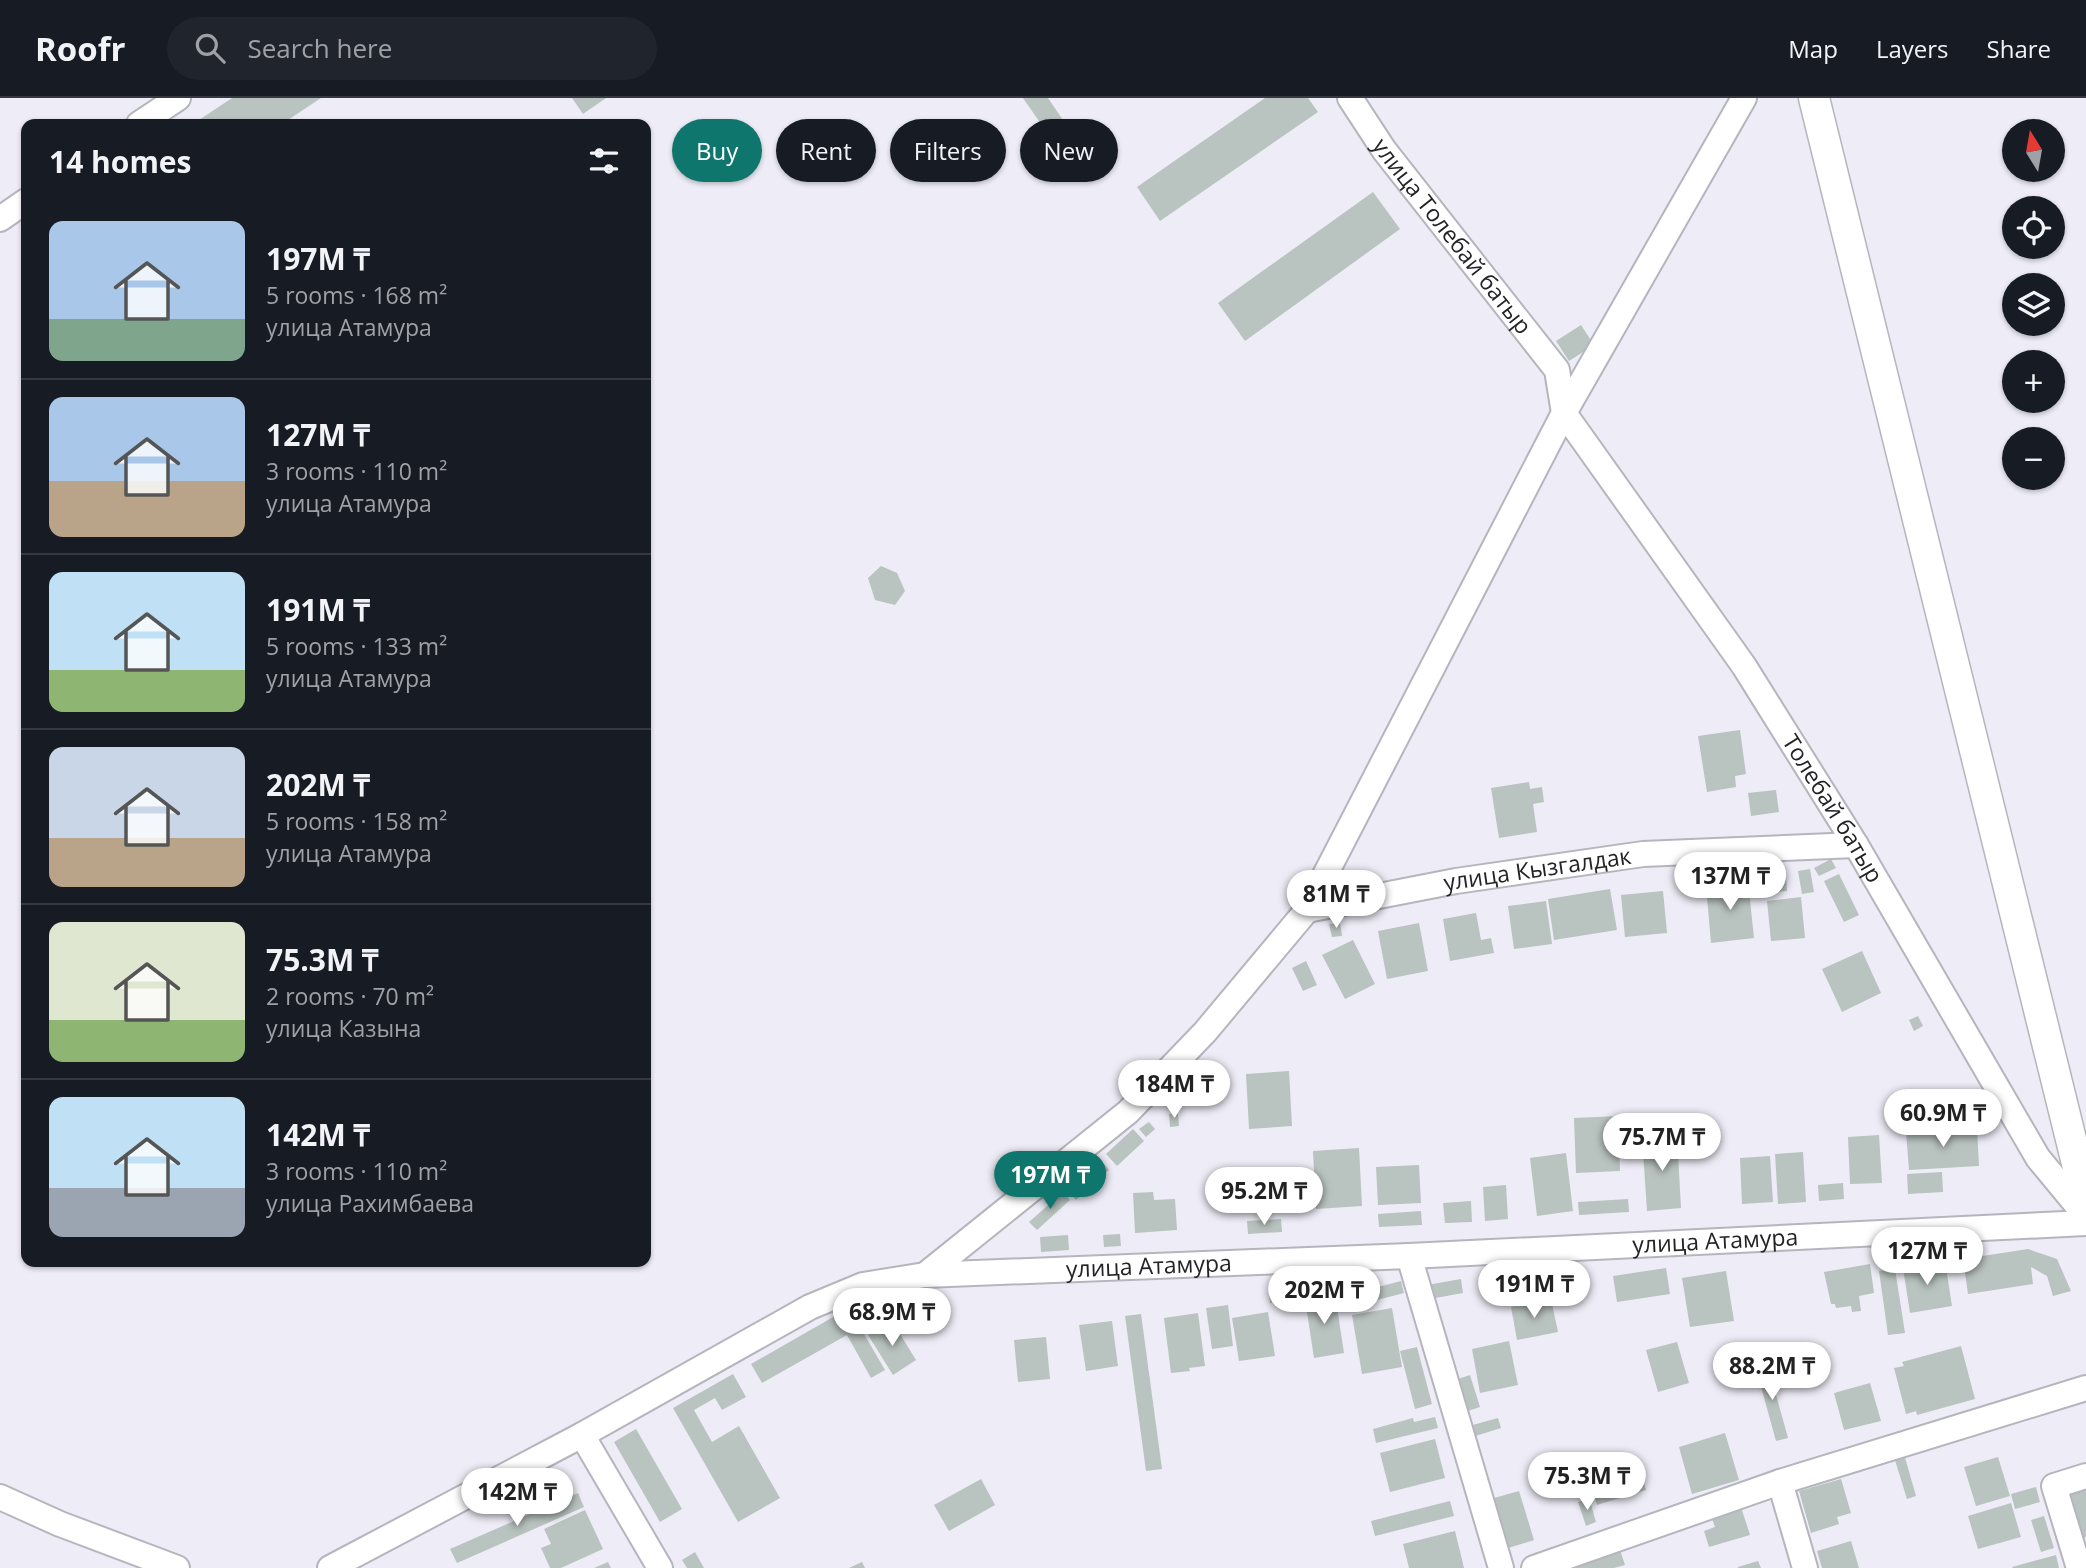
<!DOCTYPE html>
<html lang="en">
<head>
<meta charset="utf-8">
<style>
  body { margin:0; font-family:"Open Sans",sans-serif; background:#20242c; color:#f1f3f6; height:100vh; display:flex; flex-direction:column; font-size:26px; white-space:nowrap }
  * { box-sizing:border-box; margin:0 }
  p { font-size:23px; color:#9ea1a6 }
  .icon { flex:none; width:38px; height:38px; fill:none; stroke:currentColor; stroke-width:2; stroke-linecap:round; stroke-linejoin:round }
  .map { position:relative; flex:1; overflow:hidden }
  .panel { position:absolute; left:21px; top:21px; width:630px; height:1148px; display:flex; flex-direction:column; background:#171b24; border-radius:14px; box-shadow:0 2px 5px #0004 }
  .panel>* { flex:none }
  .top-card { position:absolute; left:672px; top:21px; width:665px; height:63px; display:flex; gap:14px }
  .needle { width:46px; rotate:349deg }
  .controls { position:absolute; left:2002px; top:21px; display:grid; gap:14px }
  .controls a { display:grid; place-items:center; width:63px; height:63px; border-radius:50%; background:#171b24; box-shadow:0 2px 5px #0004; font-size:35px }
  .price { position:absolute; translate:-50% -60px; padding:0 16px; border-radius:24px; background:#fff; color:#222; font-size:23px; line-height:46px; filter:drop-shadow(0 2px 4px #0008) }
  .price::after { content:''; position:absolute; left:50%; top:42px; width:21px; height:16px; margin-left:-10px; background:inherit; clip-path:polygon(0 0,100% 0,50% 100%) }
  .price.selected { background:#0f766e; color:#fff }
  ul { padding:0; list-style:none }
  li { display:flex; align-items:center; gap:21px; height:175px; padding:0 28px }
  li+li { border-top:2px solid #363941 }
  li span { display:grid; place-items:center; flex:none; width:196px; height:140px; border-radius:14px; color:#555 }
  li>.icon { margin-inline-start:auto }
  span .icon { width:84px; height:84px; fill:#fffc; stroke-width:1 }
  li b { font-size:30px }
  h2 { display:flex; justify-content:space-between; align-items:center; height:84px; padding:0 28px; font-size:30px }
  .tag { padding:0 24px; border-radius:32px; background:#171b24; box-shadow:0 2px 5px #0004; font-size:24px; line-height:63px }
  .tag.selected { background:#0f766e; color:#fff }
  header { display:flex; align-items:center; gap:42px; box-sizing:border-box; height:98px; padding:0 35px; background:#171b24; border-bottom:2px solid #363941 }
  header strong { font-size:33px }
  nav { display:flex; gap:38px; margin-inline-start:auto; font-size:24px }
  .search { width:490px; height:63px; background:#20242c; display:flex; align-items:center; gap:18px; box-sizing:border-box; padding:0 24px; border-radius:38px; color:#9ea1a6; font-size:26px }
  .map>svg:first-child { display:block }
  .building { fill:#b9c3bf }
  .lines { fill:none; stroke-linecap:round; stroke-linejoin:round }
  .minor-casing { stroke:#b5b5be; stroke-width:28 }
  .tertiary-casing { stroke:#b5b5be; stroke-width:33 }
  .minor { stroke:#fff; stroke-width:24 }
  .tertiary { stroke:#fff; stroke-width:30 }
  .labels { text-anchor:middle; stroke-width:6; stroke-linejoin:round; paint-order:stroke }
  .street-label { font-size:23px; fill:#232326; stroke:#fff }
</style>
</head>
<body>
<header>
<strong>Roofr</strong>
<div class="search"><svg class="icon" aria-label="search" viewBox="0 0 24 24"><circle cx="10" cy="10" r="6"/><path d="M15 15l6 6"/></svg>Search here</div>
<nav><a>Map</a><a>Layers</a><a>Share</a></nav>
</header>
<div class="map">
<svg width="2086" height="1470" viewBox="0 0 2086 1470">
  <rect width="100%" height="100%" fill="#eeedf7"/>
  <!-- building -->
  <g class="building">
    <path d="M232,0H321L282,26H197L196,24Z"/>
    <path d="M572,0H606L583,16Z"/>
    <path d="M1023,0H1048L1067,28L1050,39Z"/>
    <path d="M1265,0H1308L1318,14L1160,123L1137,89Z"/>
    <path d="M1373,94L1400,131L1245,243L1218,205Z"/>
    <path d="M1581,227L1594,247L1569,263L1556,243Z"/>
    <path d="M881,468L897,475L905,493L895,507L875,502L868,480Z"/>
    <path d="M1740,632L1746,676L1735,678L1736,689L1707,694L1698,638Z"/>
    <path d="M1529,684L1530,691L1542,689L1544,704L1533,706L1537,734L1499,740L1491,690Z"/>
    <path d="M1776,692L1779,714L1751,718L1748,695Z"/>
    <path d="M1831,761L1836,770L1819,778L1814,770Z"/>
    <path d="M1810,771L1814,794L1802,796L1798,773Z"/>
    <path d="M1786,775L1787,793L1754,796L1752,778Z"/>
    <path d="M1839,776L1859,817L1844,824L1824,783Z"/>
    <path d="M1748,783L1754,840L1711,845L1706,788Z"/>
    <path d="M1610,791L1617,832L1554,842L1548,801Z"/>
    <path d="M1663,793L1667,835L1625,839L1621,797Z"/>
    <path d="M1801,799L1805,840L1771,843L1767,803Z"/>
    <path d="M1546,803L1552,846L1514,851L1508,808Z"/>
    <path d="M1476,815L1481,842L1491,840L1494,855L1450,863L1443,821Z"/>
    <path d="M1340,825L1342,838L1332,839L1329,826Z"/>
    <path d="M1419,825L1428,873L1387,881L1378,833Z"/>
    <path d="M1353,842L1375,886L1345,901L1322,857Z"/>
    <path d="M1862,853L1881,895L1842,914L1822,871Z"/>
    <path d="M1306,863L1317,887L1303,893L1292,870Z"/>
    <path d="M1918,918L1923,928L1914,933L1909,922Z"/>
    <path d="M1289,973L1292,1028L1249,1031L1246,976Z"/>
    <path d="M1169,1016H1178L1179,1028L1170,1029Z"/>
    <path d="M1618,1018L1620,1073L1576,1075L1574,1020Z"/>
    <path d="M1149,1024L1155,1031L1146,1039L1139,1031Z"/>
    <path d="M1977,1030L1979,1068L1909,1072L1906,1034Z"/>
    <path d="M1133,1031L1144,1043L1117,1068L1106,1056Z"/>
    <path d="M1677,1037L1681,1110L1647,1113L1642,1039Z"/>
    <path d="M1879,1037L1882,1085L1850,1086L1848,1039Z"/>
    <path d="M1359,1050L1362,1108L1316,1111L1313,1053Z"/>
    <path d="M1803,1054L1806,1104L1778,1106L1775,1056Z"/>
    <path d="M1566,1055L1573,1113L1537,1118L1530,1060Z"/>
    <path d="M1770,1058L1773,1104L1742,1106L1740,1060Z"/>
    <path d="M1100,1061L1109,1072L1076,1102L1066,1091Z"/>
    <path d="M1419,1067L1421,1105L1378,1107L1376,1069Z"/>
    <path d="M1942,1074L1943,1094L1908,1096L1907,1076Z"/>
    <path d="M1843,1085L1844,1101L1819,1103L1818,1087Z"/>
    <path d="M1506,1087L1508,1121L1485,1123L1483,1089Z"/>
    <path d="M1063,1094L1070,1102L1037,1132L1029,1124Z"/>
    <path d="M1153,1094L1154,1102L1175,1101L1177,1132L1135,1135L1133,1095Z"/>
    <path d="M1628,1101L1629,1114L1579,1117L1578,1104Z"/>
    <path d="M1471,1103L1472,1124L1445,1125L1443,1105Z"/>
    <path d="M1421,1113L1422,1127L1379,1129L1378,1116Z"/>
    <path d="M1281,1121L1282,1134L1248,1136L1247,1123Z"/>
    <path d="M1120,1136L1121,1148L1104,1149L1103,1137Z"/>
    <path d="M1068,1137L1069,1152L1041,1154L1040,1139Z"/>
    <path d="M2028,1151L2057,1161L2071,1193L2053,1198L2047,1178L2031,1169L2033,1186L1968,1196L1963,1161Z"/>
    <path d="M1945,1163L1952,1208L1910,1215L1903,1170Z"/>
    <path d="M1870,1166L1874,1195L1859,1198L1861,1213L1852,1214L1851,1208L1836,1210L1835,1206H1831L1824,1174Z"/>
    <path d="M1666,1170L1670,1196L1617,1204L1613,1178Z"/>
    <path d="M1895,1171L1905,1235L1888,1237L1879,1173Z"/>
    <path d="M1726,1173L1734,1223L1690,1229L1682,1180Z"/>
    <path d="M1503,1174L1506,1194L1489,1197L1486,1177Z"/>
    <path d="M1461,1181L1463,1195L1430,1201L1427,1187Z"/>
    <path d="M1401,1183L1404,1195L1362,1206L1359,1194Z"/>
    <path d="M1282,1195L1283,1203L1270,1205L1269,1197Z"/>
    <path d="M1335,1196L1344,1255L1314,1260L1305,1201Z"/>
    <path d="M1551,1201L1558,1234L1517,1242L1511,1209Z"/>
    <path d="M1228,1207L1233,1248L1212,1251L1206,1210Z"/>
    <path d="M849,1210L885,1272L871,1280L847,1237L762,1285L751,1266Z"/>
    <path d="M1392,1210L1402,1269L1362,1276L1352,1217Z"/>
    <path d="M1268,1214L1275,1258L1239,1263L1232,1220Z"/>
    <path d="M1198,1215L1205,1268L1189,1270L1190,1273L1171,1275L1164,1220Z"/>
    <path d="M1141,1216L1162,1371L1146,1373L1125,1218Z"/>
    <path d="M892,1223L916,1262L893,1277L868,1237Z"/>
    <path d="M1112,1223L1118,1268L1086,1273L1079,1227Z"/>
    <path d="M1046,1239L1050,1281L1018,1284L1014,1242Z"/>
    <path d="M1509,1243L1518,1287L1480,1295L1472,1251Z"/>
    <path d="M1677,1244L1689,1285L1658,1294L1646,1252Z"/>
    <path d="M1961,1248L1975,1301L1917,1317L1916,1313L1906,1316L1894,1270L1904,1268L1902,1264Z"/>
    <path d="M1417,1249L1432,1306L1415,1311L1400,1253Z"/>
    <path d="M1767,1264L1788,1340L1776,1343L1755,1267Z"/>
    <path d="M733,1276L746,1299L722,1312L715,1300L694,1312L712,1344L739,1328L780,1400L738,1424L673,1310Z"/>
    <path d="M1470,1277L1480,1309L1465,1314L1455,1282Z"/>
    <path d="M1870,1285L1881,1323L1844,1332L1834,1295Z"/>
    <path d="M1435,1319L1438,1330L1376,1345L1373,1331L1413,1320L1414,1324Z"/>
    <path d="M1498,1320L1501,1330L1469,1340V1328Z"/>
    <path d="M636,1331L682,1411L660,1424L614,1344Z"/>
    <path d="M1725,1335L1739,1382L1692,1396L1679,1349Z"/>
    <path d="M1435,1341L1445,1380L1390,1394L1380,1355Z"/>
    <path d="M1904,1356L1916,1398L1907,1401L1894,1359Z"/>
    <path d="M1998,1359L2010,1398L1976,1408L1964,1369Z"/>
    <path d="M1637,1360L1646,1392L1597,1407L1588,1375Z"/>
    <path d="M981,1381L995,1407L949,1433L934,1407Z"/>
    <path d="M1841,1381L1851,1415L1837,1419L1839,1426L1811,1435L1799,1393Z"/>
    <path d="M2086,1387V1439L2083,1440L2069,1392Z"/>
    <path d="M2036,1389L2040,1404L2015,1411L2011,1396Z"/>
    <path d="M1519,1393L1534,1442L1502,1452L1487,1402Z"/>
    <path d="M578,1395L584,1409L457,1465L450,1451Z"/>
    <path d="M1589,1400L1596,1424L1586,1428L1578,1404Z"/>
    <path d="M1450,1403L1454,1418L1375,1438L1371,1423Z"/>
    <path d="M2011,1405L2021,1439L1978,1451L1968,1418Z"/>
    <path d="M1741,1409L1750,1437L1709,1449L1704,1433L1715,1429L1711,1418Z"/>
    <path d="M585,1412L603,1451L561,1470H550L541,1450L551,1446L544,1431Z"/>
    <path d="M2044,1418L2054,1450L2041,1454L2031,1422Z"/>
    <path d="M1455,1433L1464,1470H1409L1403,1446Z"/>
    <path d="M1851,1443L1859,1470H1822L1817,1453Z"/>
    <path d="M1619,1449L1625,1467L1614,1470H1566Z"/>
    <path d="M695,1454L704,1470H687L682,1462Z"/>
    <path d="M2056,1457L2059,1470H2013L2012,1469Z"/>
    <path d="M1758,1463L1761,1470H1738V1469Z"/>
    <path d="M608,1464L611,1470H594Z"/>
    <path d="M862,1464L865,1470H849Z"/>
  </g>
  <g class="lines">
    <defs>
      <g id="minor">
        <path id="s1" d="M1350,0L1384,52L1557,272L1564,315L1744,568L1856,747L2038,1060L2086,1118"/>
        <path d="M139,26L178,0"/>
        <path d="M0,121L26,103"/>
        <path id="s2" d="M1307,812L1456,783L1643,756L1856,747"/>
        <path d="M1409,1158L1501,1470"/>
        <path id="s3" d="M925,1177L1409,1158L2086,1125"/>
        <path d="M582,1337L660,1470"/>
        <path d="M1780,1384L1805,1470"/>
        <path d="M0,1399L60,1426L177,1470"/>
        <path d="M330,1470L582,1337L810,1209L863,1187L925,1177L1128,1014L1205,934L1307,812L1564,315L1744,0"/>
        <path d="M1534,1470L1780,1384L2086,1290"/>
        <path d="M2079,1470L2054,1388L2086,1378"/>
      </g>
      <path id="tertiary" d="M1814,0L2086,1102"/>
    </defs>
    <!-- minor casing -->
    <use href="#minor" class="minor-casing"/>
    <!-- tertiary casing -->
    <use href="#tertiary" class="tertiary-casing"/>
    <!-- minor -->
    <use href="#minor" class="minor"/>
    <!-- tertiary -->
    <use href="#tertiary" class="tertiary"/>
  </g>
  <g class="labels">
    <!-- street labels -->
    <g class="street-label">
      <text dy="8" stroke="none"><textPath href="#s1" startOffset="172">улица Толебай батыр</textPath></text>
      <text dy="8" stroke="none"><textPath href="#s1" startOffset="864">Толебай батыр</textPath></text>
      <text dy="8" stroke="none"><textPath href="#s2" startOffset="234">улица Кызгалдак</textPath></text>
      <text dy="8" stroke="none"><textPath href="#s3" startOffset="791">улица Атамура</textPath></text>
      <text dy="8" stroke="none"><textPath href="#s3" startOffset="224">улица Атамура</textPath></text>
    </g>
  </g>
</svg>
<div class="controls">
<a><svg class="needle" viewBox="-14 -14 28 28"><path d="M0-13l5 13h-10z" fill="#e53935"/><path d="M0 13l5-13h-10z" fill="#9ea1a6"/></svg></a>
<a><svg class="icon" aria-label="locate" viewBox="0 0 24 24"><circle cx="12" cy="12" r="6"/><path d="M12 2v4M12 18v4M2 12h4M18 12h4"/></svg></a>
<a><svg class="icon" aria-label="layers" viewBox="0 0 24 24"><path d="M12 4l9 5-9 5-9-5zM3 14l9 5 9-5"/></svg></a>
<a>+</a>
<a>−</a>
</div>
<b class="price" style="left:1730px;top:814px">137M ₸</b>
<b class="price" style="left:1336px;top:832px">81M ₸</b>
<b class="price" style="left:1174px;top:1022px">184M ₸</b>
<b class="price" style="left:1943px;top:1051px">60.9M ₸</b>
<b class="price" style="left:1662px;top:1075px">75.7M ₸</b>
<b class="price selected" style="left:1050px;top:1113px">197M ₸</b>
<b class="price" style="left:1264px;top:1129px">95.2M ₸</b>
<b class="price" style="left:1927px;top:1189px">127M ₸</b>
<b class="price" style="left:1534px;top:1222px">191M ₸</b>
<b class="price" style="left:1324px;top:1228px">202M ₸</b>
<b class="price" style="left:892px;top:1250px">68.9M ₸</b>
<b class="price" style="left:1772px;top:1304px">88.2M ₸</b>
<b class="price" style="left:1587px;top:1414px">75.3M ₸</b>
<b class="price" style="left:517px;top:1430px">142M ₸</b>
<div class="top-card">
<a class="tag selected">Buy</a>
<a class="tag">Rent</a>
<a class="tag">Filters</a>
<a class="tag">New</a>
</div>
<section class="panel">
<h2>14 homes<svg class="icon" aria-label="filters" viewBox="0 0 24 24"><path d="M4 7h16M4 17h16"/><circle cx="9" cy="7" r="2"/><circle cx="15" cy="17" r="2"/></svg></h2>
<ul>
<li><span style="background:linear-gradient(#a9c7e8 70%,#7fa58c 0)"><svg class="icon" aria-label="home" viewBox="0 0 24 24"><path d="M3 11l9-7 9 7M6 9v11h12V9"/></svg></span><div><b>197M ₸</b><p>5 rooms · 168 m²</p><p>улица Атамура</p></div></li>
<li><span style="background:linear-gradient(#a9c7e8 60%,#b9a48a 0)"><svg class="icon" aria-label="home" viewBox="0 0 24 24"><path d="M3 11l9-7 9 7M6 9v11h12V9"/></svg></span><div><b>127M ₸</b><p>3 rooms · 110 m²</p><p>улица Атамура</p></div></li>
<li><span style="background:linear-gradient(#bfe0f5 70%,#8fb573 0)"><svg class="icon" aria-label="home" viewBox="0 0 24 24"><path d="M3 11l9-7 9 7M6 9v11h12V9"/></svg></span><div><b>191M ₸</b><p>5 rooms · 133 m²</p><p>улица Атамура</p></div></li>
<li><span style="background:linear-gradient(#c9d6e8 65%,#b9a48a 0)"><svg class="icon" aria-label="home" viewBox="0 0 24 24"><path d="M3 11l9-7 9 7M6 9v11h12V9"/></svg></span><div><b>202M ₸</b><p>5 rooms · 158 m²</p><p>улица Атамура</p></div></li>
<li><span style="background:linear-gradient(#dfe7d0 70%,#8fb573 0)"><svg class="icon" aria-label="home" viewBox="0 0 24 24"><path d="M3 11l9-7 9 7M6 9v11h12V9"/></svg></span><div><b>75.3M ₸</b><p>2 rooms · 70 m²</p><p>улица Казына</p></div></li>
<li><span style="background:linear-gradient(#bfe0f5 65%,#9aa5b1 0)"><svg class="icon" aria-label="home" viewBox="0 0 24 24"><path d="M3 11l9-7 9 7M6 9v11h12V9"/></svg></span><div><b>142M ₸</b><p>3 rooms · 110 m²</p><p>улица Рахимбаева</p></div></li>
</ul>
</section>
</div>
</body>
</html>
